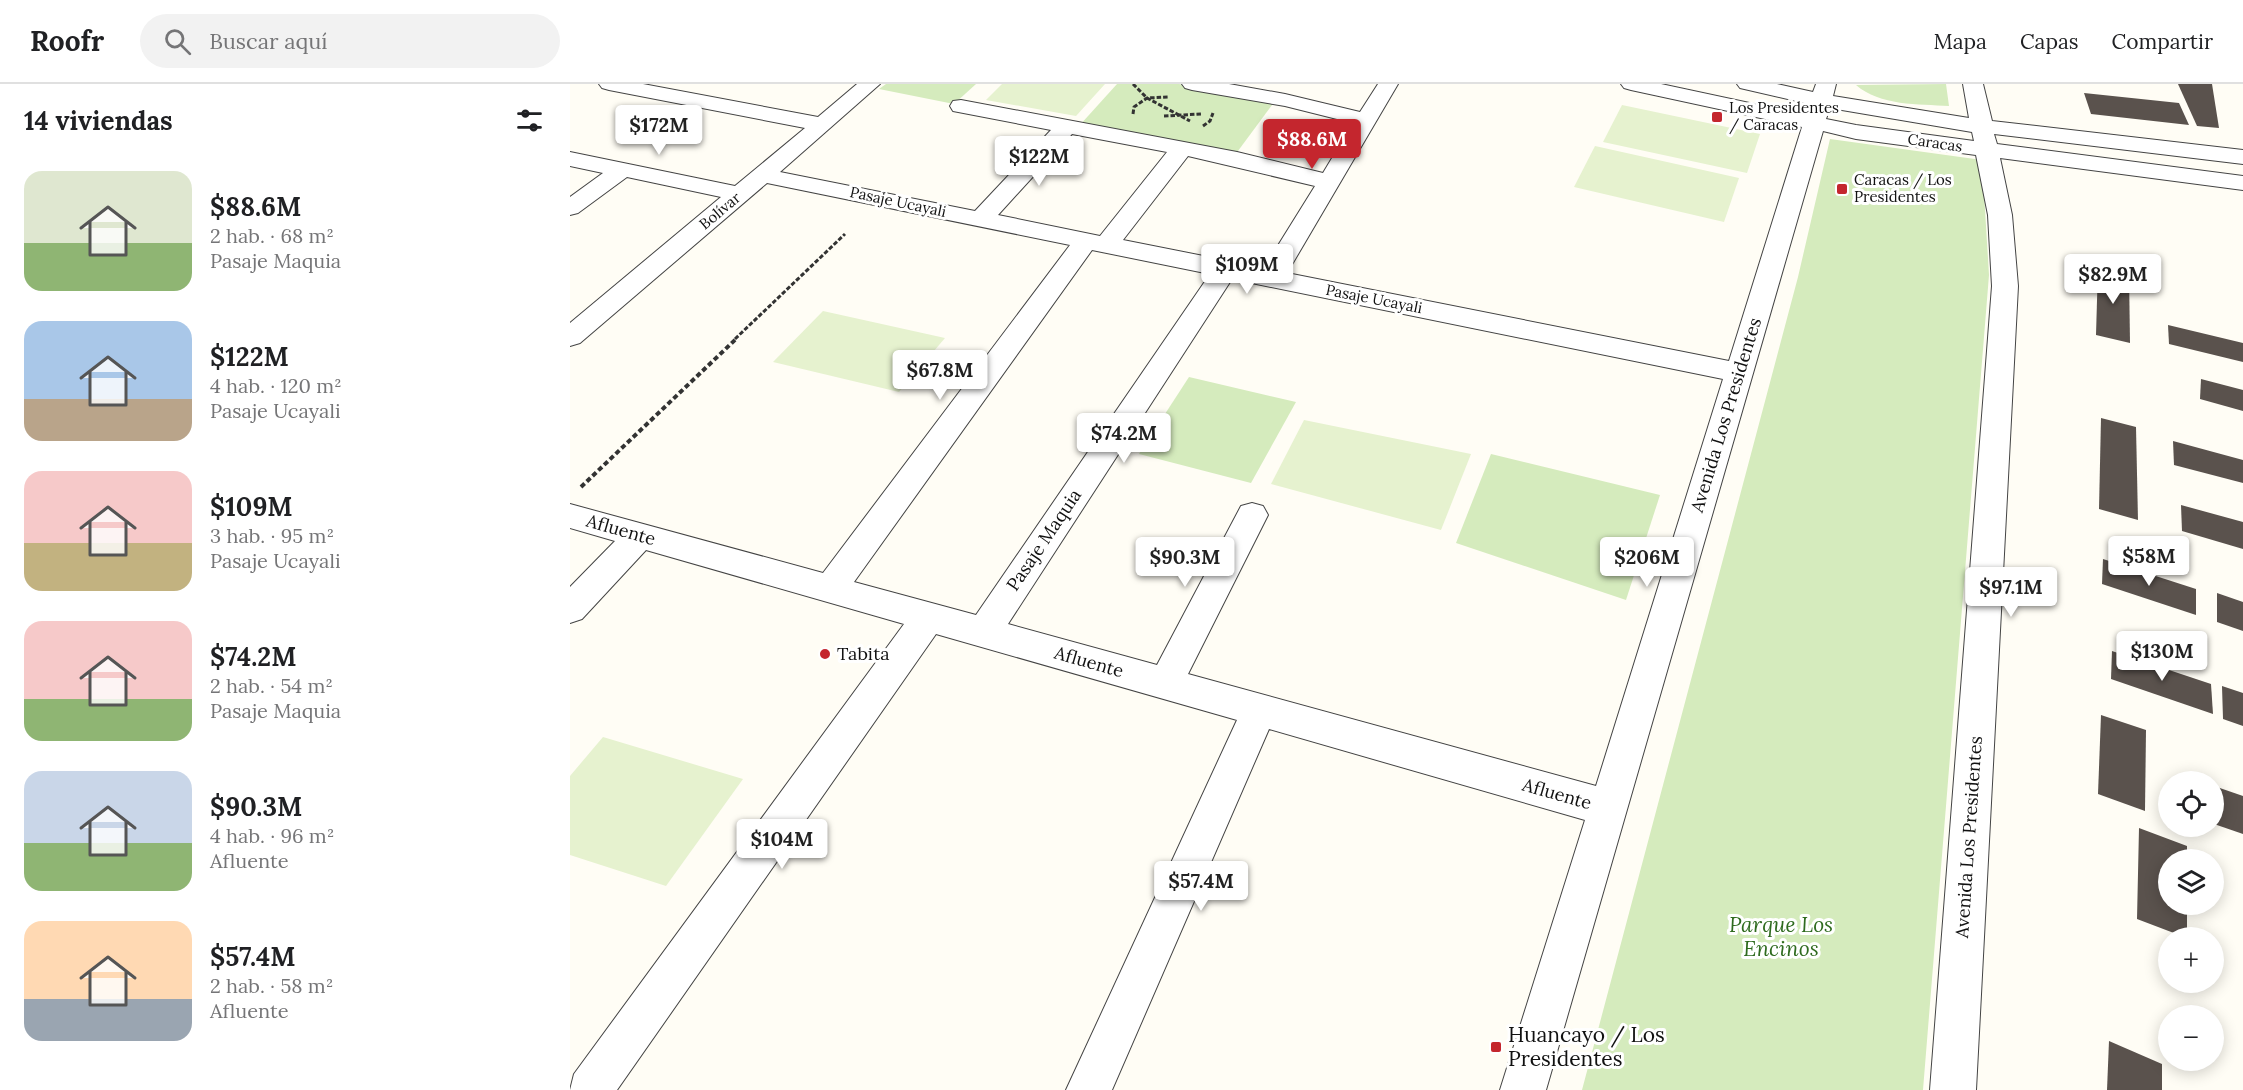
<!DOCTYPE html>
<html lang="es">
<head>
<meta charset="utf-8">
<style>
  body { margin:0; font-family:Lora,serif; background:#f2f2f2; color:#202124; height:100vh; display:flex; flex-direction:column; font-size:22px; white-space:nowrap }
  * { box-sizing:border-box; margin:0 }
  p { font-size:20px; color:#757577 }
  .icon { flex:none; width:33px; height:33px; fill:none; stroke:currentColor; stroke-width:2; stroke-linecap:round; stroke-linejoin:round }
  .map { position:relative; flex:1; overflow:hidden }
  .panel { display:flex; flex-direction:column; background:#fff; width:570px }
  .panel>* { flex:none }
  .fabs { position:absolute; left:1588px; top:687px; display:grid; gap:12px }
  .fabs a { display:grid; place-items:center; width:66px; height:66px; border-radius:50%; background:#fff; box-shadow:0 3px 15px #0003; font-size:30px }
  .price { position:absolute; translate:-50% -51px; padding:0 14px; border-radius:6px; background:#fff; color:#222; font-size:20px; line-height:39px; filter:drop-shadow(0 2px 3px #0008) }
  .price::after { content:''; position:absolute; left:50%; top:36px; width:18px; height:14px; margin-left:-9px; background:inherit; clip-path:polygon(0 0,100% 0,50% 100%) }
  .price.current { background:#c4262e; color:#fff }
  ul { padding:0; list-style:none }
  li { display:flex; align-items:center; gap:18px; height:150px; padding:0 24px }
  li span { display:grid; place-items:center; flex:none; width:168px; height:120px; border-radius:18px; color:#555 }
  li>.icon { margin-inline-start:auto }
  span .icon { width:72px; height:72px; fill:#fffc; stroke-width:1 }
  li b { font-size:26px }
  h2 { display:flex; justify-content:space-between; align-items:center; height:72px; padding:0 24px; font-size:26px }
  header { display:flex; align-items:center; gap:36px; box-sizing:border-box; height:84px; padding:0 30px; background:#fff; border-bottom:2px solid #e0e0e0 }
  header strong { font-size:28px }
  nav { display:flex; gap:33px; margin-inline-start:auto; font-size:21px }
  .search { width:420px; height:54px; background:#f2f2f2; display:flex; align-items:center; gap:15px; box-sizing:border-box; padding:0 21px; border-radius:33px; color:#757577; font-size:22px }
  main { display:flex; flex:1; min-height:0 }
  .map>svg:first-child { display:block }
  .green { fill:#d5ebbd }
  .pitch { fill:#e6f2cf }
  .building { fill:#5a524d }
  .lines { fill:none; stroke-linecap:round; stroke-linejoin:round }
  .minor-casing { stroke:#444; stroke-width:2 }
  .path-far1 { stroke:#333; stroke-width:3; stroke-dasharray:4.5 2; stroke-linecap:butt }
  .path { stroke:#333; stroke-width:4; stroke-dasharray:5 3; stroke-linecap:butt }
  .minor { fill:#fff; fill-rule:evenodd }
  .poi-dot { fill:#c4262e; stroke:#fff; stroke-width:2 }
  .labels { text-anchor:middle; stroke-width:6; stroke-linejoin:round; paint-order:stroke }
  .far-poi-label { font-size:15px; fill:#111; stroke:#fff; text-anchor:start }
  .far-street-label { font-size:15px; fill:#111; stroke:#fff }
  .street-label { font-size:18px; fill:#111; stroke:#fff }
  .poi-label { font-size:18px; fill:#111; stroke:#fff; text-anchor:start }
  .near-park-label { font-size:21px; font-style:italic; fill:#2f6b1f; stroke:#fff }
  .near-poi-label { font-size:21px; fill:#111; stroke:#fff; text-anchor:start }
</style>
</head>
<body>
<header>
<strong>Roofr</strong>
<div class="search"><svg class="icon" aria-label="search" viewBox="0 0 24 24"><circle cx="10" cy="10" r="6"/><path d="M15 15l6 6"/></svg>Buscar aquí</div>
<nav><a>Mapa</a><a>Capas</a><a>Compartir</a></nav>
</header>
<main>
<section class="panel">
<h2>14 viviendas<svg class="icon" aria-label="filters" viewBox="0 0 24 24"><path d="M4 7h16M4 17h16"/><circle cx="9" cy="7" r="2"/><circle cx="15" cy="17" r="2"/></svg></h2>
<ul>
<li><span style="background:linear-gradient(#dfe7d0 60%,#8fb573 0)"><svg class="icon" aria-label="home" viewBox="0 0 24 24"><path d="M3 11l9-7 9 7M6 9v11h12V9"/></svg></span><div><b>$88.6M</b><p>2 hab. · 68 m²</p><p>Pasaje Maquia</p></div></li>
<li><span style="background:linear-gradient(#a9c7e8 65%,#b9a48a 0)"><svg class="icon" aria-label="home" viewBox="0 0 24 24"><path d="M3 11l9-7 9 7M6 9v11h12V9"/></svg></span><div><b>$122M</b><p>4 hab. · 120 m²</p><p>Pasaje Ucayali</p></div></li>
<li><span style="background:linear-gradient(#f6c9c9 60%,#c2b280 0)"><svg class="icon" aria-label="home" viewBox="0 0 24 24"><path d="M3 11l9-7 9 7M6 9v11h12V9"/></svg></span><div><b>$109M</b><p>3 hab. · 95 m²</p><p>Pasaje Ucayali</p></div></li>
<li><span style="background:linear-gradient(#f6c9c9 65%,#8fb573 0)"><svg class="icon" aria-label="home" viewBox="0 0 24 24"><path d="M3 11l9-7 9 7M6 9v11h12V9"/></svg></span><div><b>$74.2M</b><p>2 hab. · 54 m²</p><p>Pasaje Maquia</p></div></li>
<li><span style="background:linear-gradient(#c9d6e8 60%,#8fb573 0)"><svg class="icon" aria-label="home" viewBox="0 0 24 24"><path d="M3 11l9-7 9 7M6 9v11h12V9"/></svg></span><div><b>$90.3M</b><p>4 hab. · 96 m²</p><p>Afluente</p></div></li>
<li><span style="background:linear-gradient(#ffd9b3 65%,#9aa5b1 0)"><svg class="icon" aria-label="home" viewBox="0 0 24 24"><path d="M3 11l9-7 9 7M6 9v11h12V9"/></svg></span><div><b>$57.4M</b><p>2 hab. · 58 m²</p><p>Afluente</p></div></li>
</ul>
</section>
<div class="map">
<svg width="1673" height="1006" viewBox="0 0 1673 1006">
  <rect width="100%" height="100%" fill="#fffdf5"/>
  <!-- green -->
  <g class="green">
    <path d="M316,0H406L384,20L309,5Z"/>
    <path d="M547,0H609L705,17L665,71L509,42Z"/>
    <path d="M1376,0L1379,22C1348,20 1310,22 1286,1Z"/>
    <path d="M1260,55L1412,76L1419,191L1353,1006H1012L1228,193Z"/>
    <path d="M619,293L726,318L681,399L569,370Z"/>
    <path d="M921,370L1090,411L1056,516L886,459Z"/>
  </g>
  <!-- pitch -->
  <g class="pitch">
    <path d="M432,0H535L506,32L416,16Z"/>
    <path d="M1052,21L1190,50L1177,89L1033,58Z"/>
    <path d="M1025,62L1169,94L1154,138L1004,103Z"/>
    <path d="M253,227L375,254L329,308L203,278Z"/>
    <path d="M734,336L901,370L871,446L701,400Z"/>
    <path d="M33,653L173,695L96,802L0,771V692Z"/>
  </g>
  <!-- building -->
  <g class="building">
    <path d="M1608,0H1642L1649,44L1627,42Z"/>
    <path d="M1514,9L1609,19L1619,41L1521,30Z"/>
    <path d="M1528,182L1559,189L1560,259L1526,251Z"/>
    <path d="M1598,241L1673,259V278L1599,260Z"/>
    <path d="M1631,295L1673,306V327L1630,315Z"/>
    <path d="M1531,334L1566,343L1568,436L1529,425Z"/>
    <path d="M1603,357L1673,376V399L1604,381Z"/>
    <path d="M1611,421L1673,438V465L1612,447Z"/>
    <path d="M1533,475L1626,505V531L1532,500Z"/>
    <path d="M1647,509L1673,518V547L1647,538Z"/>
    <path d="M1542,567L1641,600L1643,630L1541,595Z"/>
    <path d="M1652,602L1673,609V642L1653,635Z"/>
    <path d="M1531,631L1576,646L1575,727L1528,710Z"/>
    <path d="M1644,702L1673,712V750L1644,740Z"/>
    <path d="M1569,744L1617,762V776H1599V820H1617V854L1567,835Z"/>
    <path d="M1539,957L1592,980V1006H1537Z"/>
  </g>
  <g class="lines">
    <defs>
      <path id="minor" d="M29,0H73L248,33L287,0H310L210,88L405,127L481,46L383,27L380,22L383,17L391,16L667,68L753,89L783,39L715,22L622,6L615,4L612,0H659L715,10L790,28L808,0H828L717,189L1159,277L1232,43L1061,6L1054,4L1051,0H1091L1236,31L1239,20L1170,4L1167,0H1207L1243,8L1246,0H1266L1263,12L1399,34L1393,0H1413L1422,37L1673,66V80L1424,50L1427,60L1673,92V106L1430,74L1442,131L1448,202L1406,1006H1360L1422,202L1418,131L1406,71L1286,55L1253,47L976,1006H930L1015,736L699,645L542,1006H496L667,636L366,550L47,1006H0L4,990L334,540L76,466L12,535L0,539V503L45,457L0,444V420L253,489L500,161L197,99L10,259L0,262V239L151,113L57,93L8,129L0,131V113L33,89L0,82V68L165,102L235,44L39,6L32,4ZM1260,24L1402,48L1404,57L1286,41L1256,35ZM502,50L597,68L530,152L428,131ZM618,72L745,102L694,184L553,156ZM522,166L640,190L406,531L284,498ZM662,195L1153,295L1026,702L618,590L698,431L693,422L682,419L671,422L587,581L438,540Z"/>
    </defs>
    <!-- minor casing -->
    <use href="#minor" class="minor-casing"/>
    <!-- path-far1 -->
    <g class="path-far1">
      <path d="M563,0L577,14L620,37"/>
      <path d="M563,30L564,23L577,14L598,13"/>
      <path d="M594,32L631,30"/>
      <path d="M633,42L640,37L643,29"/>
      <path d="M165,255L275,150"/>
    </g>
    <!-- path -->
    <path class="path" d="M11,403L167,254"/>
    <!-- minor -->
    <use href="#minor" class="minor"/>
  </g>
  <!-- markers -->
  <g class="poi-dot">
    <rect x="1141" y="27" width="12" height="12" rx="3"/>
    <rect x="1266" y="99" width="12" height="12" rx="3"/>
    <circle cx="255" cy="570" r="6"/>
    <rect x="920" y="957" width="12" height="12" rx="3"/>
  </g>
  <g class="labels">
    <!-- far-poi labels -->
    <g class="far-poi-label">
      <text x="1159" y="29">Los Presidentes<tspan x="1159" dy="17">/ Caracas</tspan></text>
      <text x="1284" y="101">Caracas / Los<tspan x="1284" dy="17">Presidentes</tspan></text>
    </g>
    <!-- far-street labels -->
    <g class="far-street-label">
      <text transform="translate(1365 59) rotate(8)" y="5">Caracas</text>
      <text transform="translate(328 118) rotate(12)" y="5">Pasaje Ucayali</text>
      <text transform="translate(150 127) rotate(-40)" y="5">Bolívar</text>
      <text transform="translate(804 215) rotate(11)" y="5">Pasaje Ucayali</text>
    </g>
    <!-- street labels -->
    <g class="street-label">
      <text transform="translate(1156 331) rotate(-73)" y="6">Avenida Los Presidentes</text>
      <text transform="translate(51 446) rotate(16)" y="6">Afluente</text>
      <text transform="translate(474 456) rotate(-56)" y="6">Pasaje Maquia</text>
      <text transform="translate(519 578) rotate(16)" y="6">Afluente</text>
      <text transform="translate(987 710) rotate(16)" y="6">Afluente</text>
      <text transform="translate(1399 753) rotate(-86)" y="6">Avenida Los Presidentes</text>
    </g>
    <!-- poi labels -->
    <g class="poi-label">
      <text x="267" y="576">Tabita</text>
    </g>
    <!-- near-park labels -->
    <g class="near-park-label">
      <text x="1211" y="848">Parque Los<tspan x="1211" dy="24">Encinos</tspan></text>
    </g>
    <!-- near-poi labels -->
    <g class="near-poi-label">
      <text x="938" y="958">Huancayo / Los<tspan x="938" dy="24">Presidentes</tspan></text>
    </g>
  </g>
</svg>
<div class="fabs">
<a><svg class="icon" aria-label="locate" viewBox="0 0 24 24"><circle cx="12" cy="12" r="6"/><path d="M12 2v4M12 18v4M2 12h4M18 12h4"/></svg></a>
<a><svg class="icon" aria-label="layers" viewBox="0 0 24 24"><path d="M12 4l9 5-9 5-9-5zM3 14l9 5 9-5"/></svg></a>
<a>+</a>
<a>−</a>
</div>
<b class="price" style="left:89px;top:72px">$172M</b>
<b class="price current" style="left:742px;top:86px">$88.6M</b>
<b class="price" style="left:469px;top:103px">$122M</b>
<b class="price" style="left:677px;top:211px">$109M</b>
<b class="price" style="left:1543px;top:221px">$82.9M</b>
<b class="price" style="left:370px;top:317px">$67.8M</b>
<b class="price" style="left:554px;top:380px">$74.2M</b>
<b class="price" style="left:1579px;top:503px">$58M</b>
<b class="price" style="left:615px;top:504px">$90.3M</b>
<b class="price" style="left:1077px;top:504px">$206M</b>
<b class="price" style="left:1441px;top:534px">$97.1M</b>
<b class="price" style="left:1592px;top:598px">$130M</b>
<b class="price" style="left:212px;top:786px">$104M</b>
<b class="price" style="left:631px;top:828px">$57.4M</b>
</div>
</main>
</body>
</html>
